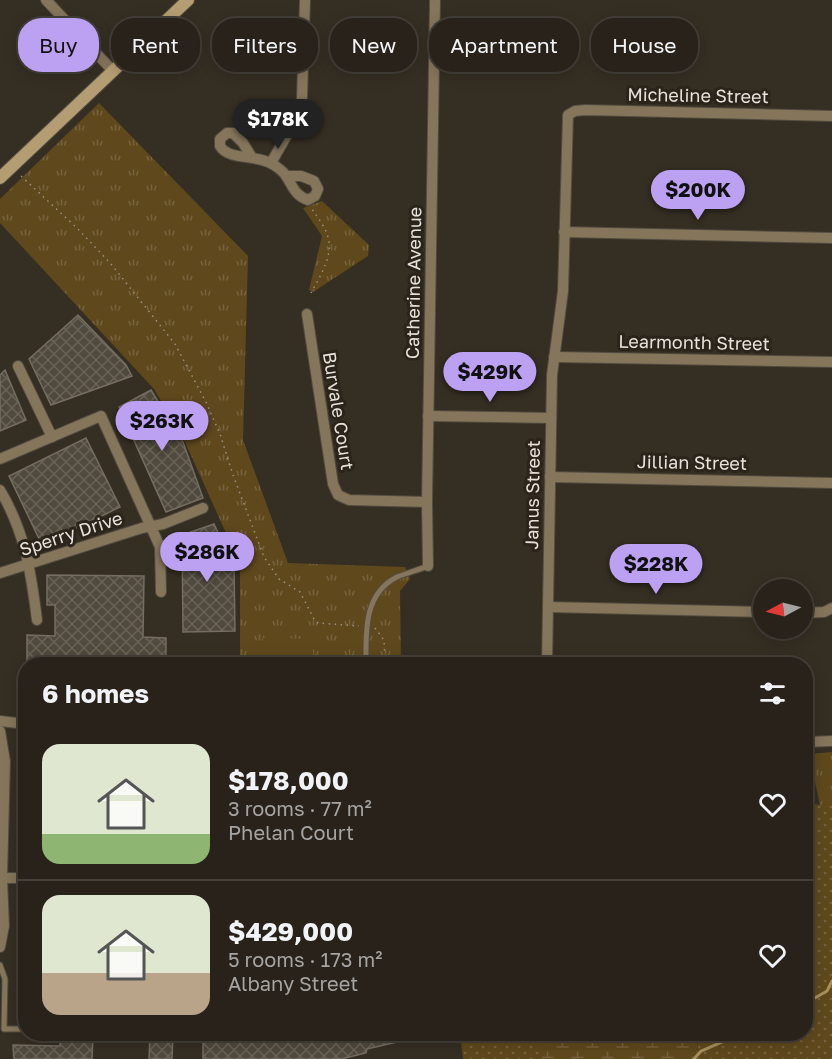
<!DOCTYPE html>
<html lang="en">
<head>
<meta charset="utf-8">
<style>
  body { margin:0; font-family:"Golos Text",sans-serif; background:#302a23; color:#f1f3f6; height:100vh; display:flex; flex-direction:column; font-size:22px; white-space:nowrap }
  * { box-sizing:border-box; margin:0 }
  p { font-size:20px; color:#a5a4a2 }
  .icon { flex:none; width:33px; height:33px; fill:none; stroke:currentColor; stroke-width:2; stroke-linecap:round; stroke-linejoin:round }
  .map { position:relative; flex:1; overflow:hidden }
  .sheet { position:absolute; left:18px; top:657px; width:795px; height:384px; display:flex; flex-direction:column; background:#28221a; border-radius:24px; box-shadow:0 3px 15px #0003,0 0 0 2px #443f39 }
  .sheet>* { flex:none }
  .banner { position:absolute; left:18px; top:18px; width:796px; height:54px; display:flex; gap:12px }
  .needle { width:39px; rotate:263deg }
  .controls { position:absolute; left:753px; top:579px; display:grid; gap:12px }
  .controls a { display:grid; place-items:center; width:60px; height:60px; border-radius:50%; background:#28221a; box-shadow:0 3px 15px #0003,0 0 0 2px #443f39; font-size:30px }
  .price { position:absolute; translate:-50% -51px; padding:0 14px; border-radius:21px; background:#bca0f2; color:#111; font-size:20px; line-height:39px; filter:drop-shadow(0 2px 3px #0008) }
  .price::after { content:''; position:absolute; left:50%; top:36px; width:18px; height:14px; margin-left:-9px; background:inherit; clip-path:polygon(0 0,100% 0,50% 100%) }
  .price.current { background:#222; color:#fff }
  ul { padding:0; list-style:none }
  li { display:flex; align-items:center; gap:18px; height:150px; padding:0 24px }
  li+li { border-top:2px solid #443f39 }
  li span { display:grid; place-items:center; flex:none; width:168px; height:120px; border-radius:18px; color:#555 }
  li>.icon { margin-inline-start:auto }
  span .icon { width:72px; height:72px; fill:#fffc; stroke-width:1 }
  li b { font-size:26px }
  h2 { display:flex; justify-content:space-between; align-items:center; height:72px; padding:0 24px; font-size:26px }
  .chip { padding:0 21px; border-radius:24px; background:#28221a; box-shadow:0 3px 15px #0003,0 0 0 2px #443f39; font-size:21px; line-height:54px }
  .chip.current { background:#bca0f2; color:#111 }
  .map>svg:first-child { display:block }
  .grass { fill:url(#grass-dots) }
  .wetland { fill:url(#wetland-marsh) }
  .park { fill:url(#park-tufts) }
  .pitch { fill:#5f481c }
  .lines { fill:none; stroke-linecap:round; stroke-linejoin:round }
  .stream { stroke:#a88f5d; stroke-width:3 }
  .building { fill:url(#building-cross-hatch); stroke:#756d61; stroke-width:1.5 }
  .lane-casing { stroke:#514b40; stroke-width:7 }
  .street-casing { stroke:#514b40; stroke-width:12 }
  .secondary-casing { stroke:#514b40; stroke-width:14 }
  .path { stroke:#969188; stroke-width:1.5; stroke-dasharray:1.5 4.5; stroke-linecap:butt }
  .lane { stroke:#85755b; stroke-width:5 }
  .street { stroke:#85755b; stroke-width:10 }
  .secondary { stroke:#b59d73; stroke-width:12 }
  .labels { text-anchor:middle; stroke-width:6; stroke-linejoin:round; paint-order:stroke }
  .street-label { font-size:18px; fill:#e6e2db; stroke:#2b241a }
</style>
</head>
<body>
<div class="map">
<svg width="832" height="1059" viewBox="0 0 832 1059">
  <defs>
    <pattern id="grass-dots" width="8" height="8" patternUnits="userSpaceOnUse" patternTransform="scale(1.5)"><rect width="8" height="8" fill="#5f481c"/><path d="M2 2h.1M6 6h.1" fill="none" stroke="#76623c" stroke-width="1.8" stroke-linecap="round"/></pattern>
    <pattern id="wetland-marsh" width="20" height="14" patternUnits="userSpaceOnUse" patternTransform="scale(1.5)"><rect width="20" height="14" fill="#5f481c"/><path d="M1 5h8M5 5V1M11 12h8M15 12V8" fill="none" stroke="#76623c"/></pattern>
    <pattern id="park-tufts" width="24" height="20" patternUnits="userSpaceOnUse" patternTransform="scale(1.5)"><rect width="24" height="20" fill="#5f481c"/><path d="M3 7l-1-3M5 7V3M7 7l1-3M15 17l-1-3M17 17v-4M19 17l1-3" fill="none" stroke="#76623c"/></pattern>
    <pattern id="building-cross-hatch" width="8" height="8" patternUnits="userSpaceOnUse" patternTransform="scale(1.5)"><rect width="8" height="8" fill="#50493d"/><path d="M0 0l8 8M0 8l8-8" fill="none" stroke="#696358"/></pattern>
  </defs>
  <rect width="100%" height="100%" fill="#352e23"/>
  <!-- grass -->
  <g class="grass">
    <path d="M806,804L832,805V1059H697L698,1034H806V894L812,856L806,855Z"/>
    <path d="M460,1034H547L542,1039V1059H463Z"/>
  </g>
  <!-- wetland -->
  <path class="wetland" d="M547,1034H698L697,1059H542V1039Z"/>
  <!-- park -->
  <g class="park">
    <path d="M99,103L248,256L243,440L288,563L405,567L410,579L400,591L401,664H240V564L185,442L154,389L0,223V199Z"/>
    <path d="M322,201L369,245L368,256L313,292L309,290L322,236L303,208Z"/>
    <path d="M832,752V805H820L809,754Z"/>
  </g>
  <!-- pitch -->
  <path class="pitch" d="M263,638L313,639V664H263Z"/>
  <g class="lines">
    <!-- stream -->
    <g class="stream">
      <path d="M806,1003L827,991L832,981"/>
      <path d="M694,1059L701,1051L740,1034"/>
    </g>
  </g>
  <!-- building -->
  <g class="building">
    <path d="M78,315L126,365L132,376L51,405L29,359Z"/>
    <path d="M5,370L26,420L0,431V375Z"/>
    <path d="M151,390L183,442L203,498L166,512L119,407Z"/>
    <path d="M86,438L120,507L42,545L9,476Z"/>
    <path d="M214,524L234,567L235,631L183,632L182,535Z"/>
    <path d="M47,575L144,576L143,637L166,638V664H27V635L55,636V605H47Z"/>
    <path d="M150,1034H173L172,1059H149Z"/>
    <path d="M203,1034L355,1036V1034H418L419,1037L367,1049L366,1053L341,1059H203Z"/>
    <path d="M60,1036H93L92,1059H14L13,1045L60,1046Z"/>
  </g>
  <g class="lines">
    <defs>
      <g id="lane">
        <path d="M366,664C366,633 363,594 397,577C407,573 418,570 428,566"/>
        <path d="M0,965L5,979L4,1029H26"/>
      </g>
      <g id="street">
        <path d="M46,0L113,71"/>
        <path d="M251,156L243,143L233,133H227L220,139V146C229,161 257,154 272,164C276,166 284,172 286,176C293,186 294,195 308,200L315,196L318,189L314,181L301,176H286"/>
        <path d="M271,163L296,119L302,98L305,0"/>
        <path d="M564,232L832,238"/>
        <path d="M307,314L333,484L338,495L349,500L427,502"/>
        <path d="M554,357L832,362"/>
        <path d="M18,366L52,437"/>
        <path d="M428,416L551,418"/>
        <path d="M0,459L101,416L160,547L161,592"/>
        <path d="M550,477L832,483"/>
        <path d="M0,490C25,532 31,572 37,620"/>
        <path d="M428,566L427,502L435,0"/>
        <path d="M0,573L142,528L163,524L203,508"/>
        <path d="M548,607L764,612"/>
        <path d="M802,613L824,612L832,608"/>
        <path d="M547,664L552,375L563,291L568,115L575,111L585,110L832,116"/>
        <path d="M0,721L26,724"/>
        <path d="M0,731L5,761L2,878L4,926L0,947"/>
        <path d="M806,742L832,741"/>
        <path d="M0,878H26"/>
      </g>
      <path id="secondary" d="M0,178L188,0"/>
    </defs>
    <!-- lane casing -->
    <use href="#lane" class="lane-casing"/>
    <!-- street casing -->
    <use href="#street" class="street-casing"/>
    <!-- secondary casing -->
    <use href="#secondary" class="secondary-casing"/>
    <!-- path -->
    <g class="path">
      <path d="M21,176L77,228L111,264L175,344L206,402L220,434L233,475L264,557L279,579L300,592L315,621L318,623L359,626"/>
      <path d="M311,293C320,276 335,254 327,234C324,225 317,217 312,209"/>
      <path d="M375,628L384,640L385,664"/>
    </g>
    <!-- lane -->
    <use href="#lane" class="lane"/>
    <!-- street -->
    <use href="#street" class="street"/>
    <!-- secondary -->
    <use href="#secondary" class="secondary"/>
  </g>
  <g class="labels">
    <!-- street labels -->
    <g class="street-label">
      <text transform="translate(698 96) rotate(1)" y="6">Micheline Street</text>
      <text transform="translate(414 283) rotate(-89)" y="6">Catherine Avenue</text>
      <text transform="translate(694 343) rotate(1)" y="6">Learmonth Street</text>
      <text transform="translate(338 411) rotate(81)" y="6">Burvale Court</text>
      <text transform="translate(692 463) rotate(1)" y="6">Jillian Street</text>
      <text transform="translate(533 495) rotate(-89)" y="6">Janus Street</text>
      <text transform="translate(71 534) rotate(-18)" y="6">Sperry Drive</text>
    </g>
  </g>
</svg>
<div class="controls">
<a><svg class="needle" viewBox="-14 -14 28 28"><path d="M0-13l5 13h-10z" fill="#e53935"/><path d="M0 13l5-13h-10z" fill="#a5a4a2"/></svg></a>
</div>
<b class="price current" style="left:278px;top:150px">$178K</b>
<b class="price" style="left:698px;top:221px">$200K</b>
<b class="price" style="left:490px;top:403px">$429K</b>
<b class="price" style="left:162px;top:452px">$263K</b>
<b class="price" style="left:207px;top:583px">$286K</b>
<b class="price" style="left:656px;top:595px">$228K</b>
<div class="banner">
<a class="chip current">Buy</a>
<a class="chip">Rent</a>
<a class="chip">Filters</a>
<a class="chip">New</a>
<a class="chip">Apartment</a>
<a class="chip">House</a>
</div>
<section class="sheet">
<h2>6 homes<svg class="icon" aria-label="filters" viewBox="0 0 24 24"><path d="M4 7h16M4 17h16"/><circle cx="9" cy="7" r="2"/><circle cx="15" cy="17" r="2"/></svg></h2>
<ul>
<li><span style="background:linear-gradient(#dfe7d0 75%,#8fb573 0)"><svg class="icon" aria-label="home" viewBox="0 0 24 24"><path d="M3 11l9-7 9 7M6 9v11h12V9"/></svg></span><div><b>$178,000</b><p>3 rooms · 77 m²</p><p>Phelan Court</p></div><svg class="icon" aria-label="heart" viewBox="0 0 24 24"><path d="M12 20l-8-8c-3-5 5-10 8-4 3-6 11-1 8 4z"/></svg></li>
<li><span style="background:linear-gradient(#dfe7d0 65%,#b9a48a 0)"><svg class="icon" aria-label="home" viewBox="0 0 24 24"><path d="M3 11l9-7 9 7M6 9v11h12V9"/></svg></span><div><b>$429,000</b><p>5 rooms · 173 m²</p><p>Albany Street</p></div><svg class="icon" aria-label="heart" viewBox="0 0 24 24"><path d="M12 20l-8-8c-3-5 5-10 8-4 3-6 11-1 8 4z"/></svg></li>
</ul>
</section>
</div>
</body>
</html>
